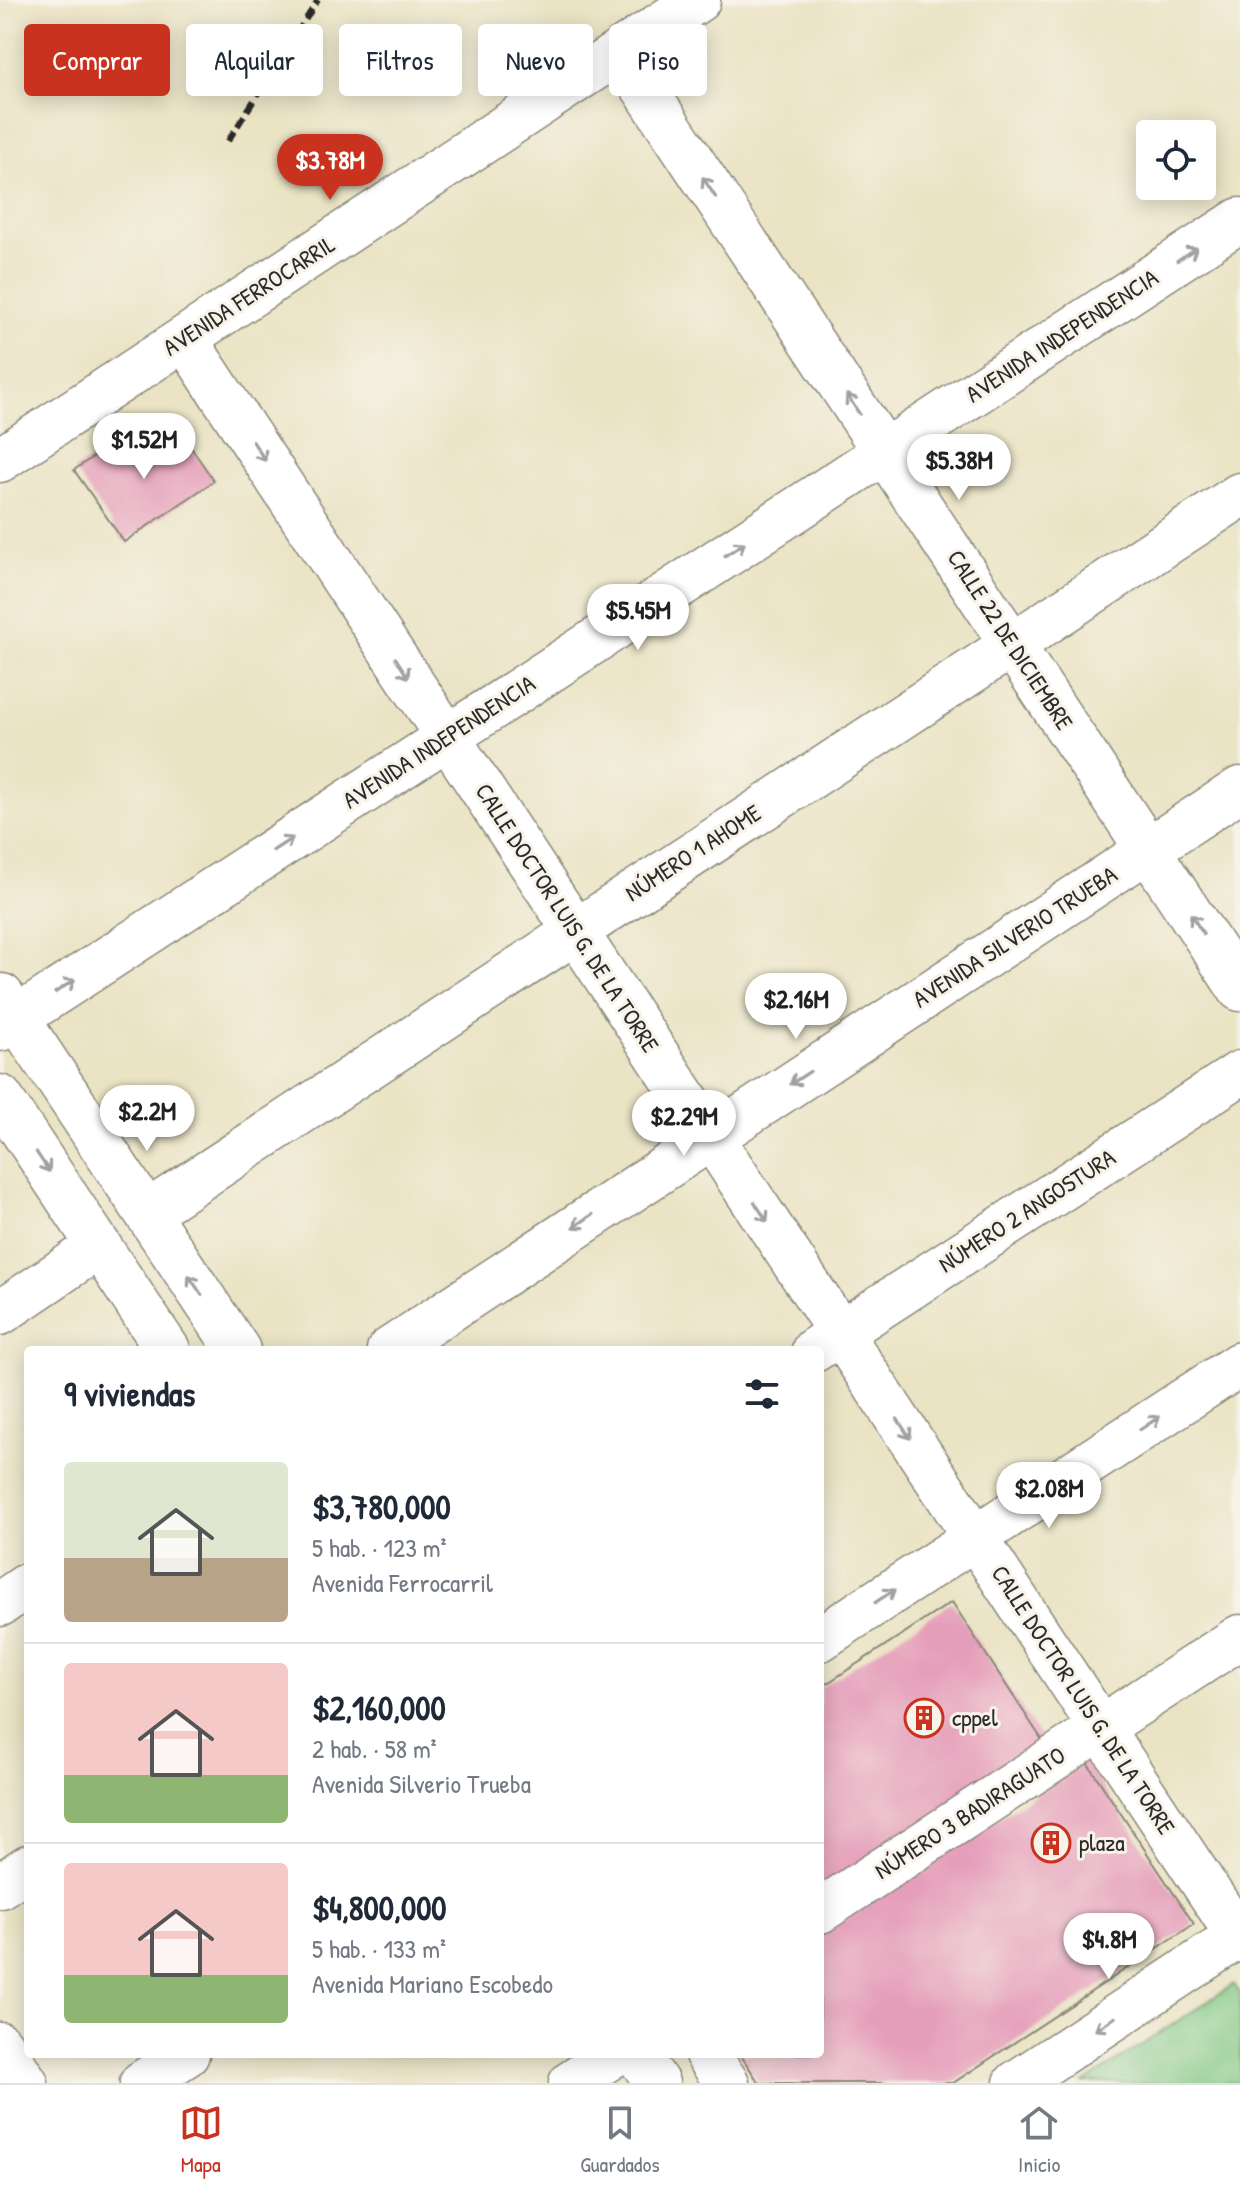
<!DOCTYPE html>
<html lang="es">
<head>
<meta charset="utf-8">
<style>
  body { margin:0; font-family:"Patrick Hand",sans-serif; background:#f6f6f7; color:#1f2937; height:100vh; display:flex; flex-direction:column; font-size:30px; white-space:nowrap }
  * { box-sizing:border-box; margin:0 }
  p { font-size:26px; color:#747a83 }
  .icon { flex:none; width:44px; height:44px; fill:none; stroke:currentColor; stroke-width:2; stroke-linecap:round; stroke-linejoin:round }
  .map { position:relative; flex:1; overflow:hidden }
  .details { position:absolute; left:24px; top:1346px; width:800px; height:712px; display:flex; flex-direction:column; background:#fff; border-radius:8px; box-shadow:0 4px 20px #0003 }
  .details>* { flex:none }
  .banner { position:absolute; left:24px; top:24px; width:800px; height:72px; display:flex; gap:16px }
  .controls { position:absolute; left:1136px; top:120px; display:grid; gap:16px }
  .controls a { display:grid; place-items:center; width:80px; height:80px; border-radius:8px; background:#fff; box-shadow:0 4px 20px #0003; font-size:40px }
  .price { position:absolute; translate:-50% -68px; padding:0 18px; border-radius:28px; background:#fff; color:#222; font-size:26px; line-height:52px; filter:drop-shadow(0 2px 4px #0008) }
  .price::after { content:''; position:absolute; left:50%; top:48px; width:24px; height:18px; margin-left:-12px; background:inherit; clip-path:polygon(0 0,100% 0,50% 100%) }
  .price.active { background:#c8321e; color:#fff }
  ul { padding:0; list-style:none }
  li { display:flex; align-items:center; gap:24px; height:200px; padding:0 40px }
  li+li { border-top:2px solid #e0e1e3 }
  li span { display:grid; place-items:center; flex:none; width:224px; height:160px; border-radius:8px; color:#555 }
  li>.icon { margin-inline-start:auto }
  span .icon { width:96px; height:96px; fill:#fffc; stroke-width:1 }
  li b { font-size:34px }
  h2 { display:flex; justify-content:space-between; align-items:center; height:96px; padding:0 40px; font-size:34px }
  .tag { padding:0 28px; border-radius:8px; background:#fff; box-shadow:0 4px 20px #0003; font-size:28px; line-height:72px }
  .tag.active { background:#c8321e; color:#fff }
  .tabs { display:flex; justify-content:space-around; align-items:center; height:112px; border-top:2px solid #e0e1e3; background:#fff; font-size:22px; color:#747a83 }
  .tabs a { display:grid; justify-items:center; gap:4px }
  .tabs .active { color:#c8321e }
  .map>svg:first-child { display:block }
  .green { fill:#7fc783; stroke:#557957; stroke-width:2 }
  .building { fill:#e59eba }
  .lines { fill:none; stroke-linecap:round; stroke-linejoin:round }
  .minor-casing { stroke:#8a8778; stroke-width:47 }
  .minor { stroke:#fff; stroke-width:44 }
  .rail { stroke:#2b2b2b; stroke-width:6; stroke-dasharray:12 6; stroke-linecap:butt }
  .oneway { stroke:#a0a0a0 }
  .labels { text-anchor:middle; stroke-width:6; stroke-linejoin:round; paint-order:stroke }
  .street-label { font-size:24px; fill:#2b2b2b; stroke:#f7f3e8 }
  .poi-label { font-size:24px; fill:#2b2b2b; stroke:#f7f3e8; text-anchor:start }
</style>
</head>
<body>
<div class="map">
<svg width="1240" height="2083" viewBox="0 0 1240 2083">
  <rect width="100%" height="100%" fill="#f7f3e8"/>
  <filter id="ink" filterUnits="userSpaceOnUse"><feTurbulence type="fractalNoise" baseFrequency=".0125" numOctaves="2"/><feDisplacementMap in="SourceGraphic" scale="16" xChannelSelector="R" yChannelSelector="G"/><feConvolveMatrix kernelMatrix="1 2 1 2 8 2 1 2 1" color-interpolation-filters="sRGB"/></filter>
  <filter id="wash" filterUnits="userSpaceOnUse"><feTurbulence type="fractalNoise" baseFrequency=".006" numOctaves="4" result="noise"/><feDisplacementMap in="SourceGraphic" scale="32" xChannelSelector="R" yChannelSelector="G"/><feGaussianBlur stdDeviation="1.8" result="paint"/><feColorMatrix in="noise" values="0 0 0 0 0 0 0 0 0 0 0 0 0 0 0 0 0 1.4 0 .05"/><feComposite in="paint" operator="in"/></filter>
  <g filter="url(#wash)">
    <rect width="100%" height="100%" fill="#eae3c4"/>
    <!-- green -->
    <path class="green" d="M1234,1984L1240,1993V2083H1084Z"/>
    <g id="blocks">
      <!-- building -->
      <g class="building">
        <path d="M175,424L214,481L124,542L74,470L115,442L125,458Z"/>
        <path d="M952,1602L1048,1749L820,1896V1688Z"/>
        <path d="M1086,1761L1194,1924L953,2083H759L740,2054H820V1936Z"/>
      </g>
    </g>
  </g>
  <g filter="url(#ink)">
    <use href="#blocks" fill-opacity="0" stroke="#8a8778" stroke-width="2"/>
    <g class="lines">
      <defs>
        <g id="minor">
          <path d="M620,52L1240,989"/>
          <path d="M185,339L1240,1939"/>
          <path d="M0,460L698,0"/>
          <path d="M2,996L238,1350"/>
          <path d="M0,1029L1240,220"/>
          <path d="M0,1097L168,1350"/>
          <path d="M147,1213L1240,495"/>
          <path d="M0,1313L99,1246"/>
          <path d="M389,1350L1240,789"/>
          <path d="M814,1350L1240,1073"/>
          <path d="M0,1604L28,1585"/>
          <path d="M820,1639L1240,1364"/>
          <path d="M0,1886L28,1867"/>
          <path d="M820,1911L1240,1637"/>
          <path d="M0,2044L26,2083"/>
          <path d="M637,2054L657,2083"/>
          <path d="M707,2054L727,2083"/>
          <path d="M142,2083L187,2054"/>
          <path d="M571,2083L615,2054"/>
          <path d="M1016,2083L1240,1935"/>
        </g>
      </defs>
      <!-- minor casing -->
      <use href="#minor" class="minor-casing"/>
      <!-- minor -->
      <use href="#minor" class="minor"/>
      <!-- rail -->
      <path class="rail" d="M228,141L318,0"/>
    </g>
    <!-- one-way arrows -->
    <defs><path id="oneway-shaft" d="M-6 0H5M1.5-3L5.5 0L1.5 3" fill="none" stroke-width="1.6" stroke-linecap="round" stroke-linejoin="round" transform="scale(2)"/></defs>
    <g class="oneway">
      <use href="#oneway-shaft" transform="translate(709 187) rotate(-123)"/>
      <use href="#oneway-shaft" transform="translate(1187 254) rotate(-33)"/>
      <use href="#oneway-shaft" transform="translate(853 404) rotate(-123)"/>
      <use href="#oneway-shaft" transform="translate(259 451) rotate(57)"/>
      <use href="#oneway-shaft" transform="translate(735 549) rotate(-33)"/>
      <use href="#oneway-shaft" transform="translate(402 668) rotate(57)"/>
      <use href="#oneway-shaft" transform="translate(283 844) rotate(-33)"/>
      <use href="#oneway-shaft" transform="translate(1197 924) rotate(-123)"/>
      <use href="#oneway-shaft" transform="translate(65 986) rotate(-33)"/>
      <use href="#oneway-shaft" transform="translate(800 1078) rotate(147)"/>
      <use href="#oneway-shaft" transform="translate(43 1162) rotate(56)"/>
      <use href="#oneway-shaft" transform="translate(761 1212) rotate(57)"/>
      <use href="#oneway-shaft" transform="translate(583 1221) rotate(146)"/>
      <use href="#oneway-shaft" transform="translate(195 1285) rotate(-124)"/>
      <use href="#oneway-shaft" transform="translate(1150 1423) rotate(-33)"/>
      <use href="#oneway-shaft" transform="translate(904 1429) rotate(57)"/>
      <use href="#oneway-shaft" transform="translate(885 1596) rotate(-33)"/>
      <use href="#oneway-shaft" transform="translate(1105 2024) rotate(147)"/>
    </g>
  </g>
  <!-- icons -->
  <defs>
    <symbol id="building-ring" viewBox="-11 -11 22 22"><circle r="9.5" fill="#f7f3e8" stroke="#c8321e" stroke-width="1.5"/><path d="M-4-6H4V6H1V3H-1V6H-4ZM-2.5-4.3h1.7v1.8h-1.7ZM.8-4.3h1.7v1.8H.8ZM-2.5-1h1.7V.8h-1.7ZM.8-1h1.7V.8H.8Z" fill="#c8321e"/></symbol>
  </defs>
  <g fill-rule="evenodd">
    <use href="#building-ring" x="902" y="1696" width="44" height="44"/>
    <use href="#building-ring" x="1029" y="1821" width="44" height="44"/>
  </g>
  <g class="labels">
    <!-- street labels -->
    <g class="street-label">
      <text transform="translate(249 296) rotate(-33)" y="8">AVENIDA FERROCARRIL</text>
      <text transform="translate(1062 336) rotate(-33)" y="8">AVENIDA INDEPENDENCIA</text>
      <text transform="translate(1010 640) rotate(57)" y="8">CALLE 22 DE DICIEMBRE</text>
      <text transform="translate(439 742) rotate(-33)" y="8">AVENIDA INDEPENDENCIA</text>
      <text transform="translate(693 853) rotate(-33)" y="8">NÚMERO 1 AHOME</text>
      <text transform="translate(567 918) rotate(57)" y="8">CALLE DOCTOR LUIS G. DE LA TORRE</text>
      <text transform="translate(1015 937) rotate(-33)" y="8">AVENIDA SILVERIO TRUEBA</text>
      <text transform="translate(1027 1211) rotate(-33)" y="8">NÚMERO 2 ANGOSTURA</text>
      <text transform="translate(1083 1700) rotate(57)" y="8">CALLE DOCTOR LUIS G. DE LA TORRE</text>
      <text transform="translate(970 1813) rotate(-33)" y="8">NÚMERO 3 BADIRAGUATO</text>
    </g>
    <!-- poi labels -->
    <g class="poi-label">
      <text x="952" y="1726">cppel</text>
      <text x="1079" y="1851">plaza</text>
    </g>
  </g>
</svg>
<div class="controls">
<a><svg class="icon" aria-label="locate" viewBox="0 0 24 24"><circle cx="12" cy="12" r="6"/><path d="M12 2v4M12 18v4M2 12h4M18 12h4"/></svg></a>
</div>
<b class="price active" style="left:330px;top:202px">$3.78M</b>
<b class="price" style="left:144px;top:481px">$1.52M</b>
<b class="price" style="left:959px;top:502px">$5.38M</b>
<b class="price" style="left:638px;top:652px">$5.45M</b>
<b class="price" style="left:796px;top:1041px">$2.16M</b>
<b class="price" style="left:147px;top:1153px">$2.2M</b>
<b class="price" style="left:684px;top:1158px">$2.29M</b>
<b class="price" style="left:1049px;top:1530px">$2.08M</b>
<b class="price" style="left:1109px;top:1981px">$4.8M</b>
<div class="banner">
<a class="tag active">Comprar</a>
<a class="tag">Alquilar</a>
<a class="tag">Filtros</a>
<a class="tag">Nuevo</a>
<a class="tag">Piso</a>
</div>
<section class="details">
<h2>9 viviendas<svg class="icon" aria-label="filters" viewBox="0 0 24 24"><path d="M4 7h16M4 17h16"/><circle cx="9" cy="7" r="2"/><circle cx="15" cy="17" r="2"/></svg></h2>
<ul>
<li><span style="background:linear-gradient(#dfe7d0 60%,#b9a48a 0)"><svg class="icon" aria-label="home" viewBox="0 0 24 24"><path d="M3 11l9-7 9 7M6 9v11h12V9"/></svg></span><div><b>$3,780,000</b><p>5 hab. · 123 m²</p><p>Avenida Ferrocarril</p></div></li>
<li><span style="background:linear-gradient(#f6c9c9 70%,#8fb573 0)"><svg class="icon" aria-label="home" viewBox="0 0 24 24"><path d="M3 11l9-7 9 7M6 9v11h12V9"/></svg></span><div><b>$2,160,000</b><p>2 hab. · 58 m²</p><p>Avenida Silverio Trueba</p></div></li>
<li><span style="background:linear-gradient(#f6c9c9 70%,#8fb573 0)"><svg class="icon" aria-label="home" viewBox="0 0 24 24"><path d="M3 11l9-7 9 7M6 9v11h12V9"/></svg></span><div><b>$4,800,000</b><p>5 hab. · 133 m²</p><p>Avenida Mariano Escobedo</p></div></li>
</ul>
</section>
</div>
<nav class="tabs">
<a class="active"><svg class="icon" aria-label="map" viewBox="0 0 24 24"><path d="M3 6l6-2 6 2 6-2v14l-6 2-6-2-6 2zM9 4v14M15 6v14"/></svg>Mapa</a>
<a><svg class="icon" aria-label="saved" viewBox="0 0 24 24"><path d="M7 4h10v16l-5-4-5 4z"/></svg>Guardados</a>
<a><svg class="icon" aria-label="home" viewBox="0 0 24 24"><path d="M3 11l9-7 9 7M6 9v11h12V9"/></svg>Inicio</a>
</nav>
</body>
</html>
